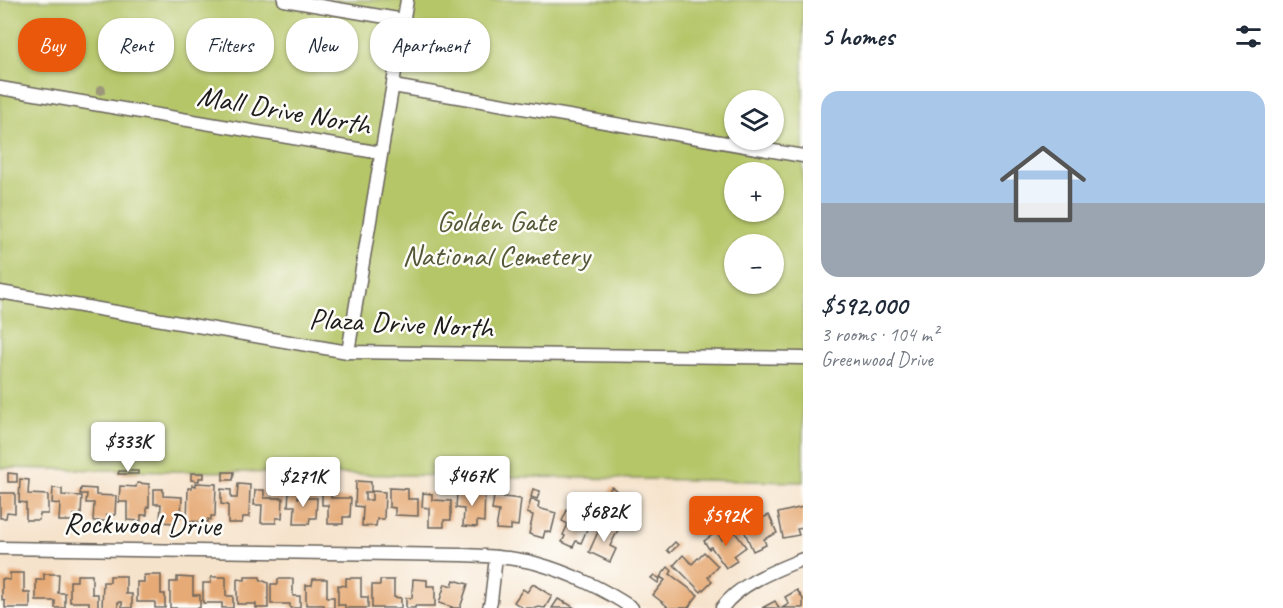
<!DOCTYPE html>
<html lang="en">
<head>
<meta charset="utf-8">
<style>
  body { margin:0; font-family:Caveat,sans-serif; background:#f6f6f7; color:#1f2937; height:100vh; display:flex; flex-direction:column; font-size:22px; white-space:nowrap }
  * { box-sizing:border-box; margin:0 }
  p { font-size:20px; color:#747a83 }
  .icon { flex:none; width:33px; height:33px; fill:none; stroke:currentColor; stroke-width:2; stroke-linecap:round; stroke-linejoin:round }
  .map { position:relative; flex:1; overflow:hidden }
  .side { display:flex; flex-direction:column; background:#fff; width:480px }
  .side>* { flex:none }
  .hud { position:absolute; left:18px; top:18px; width:570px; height:54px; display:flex; gap:12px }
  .buttons { position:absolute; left:724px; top:90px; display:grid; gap:12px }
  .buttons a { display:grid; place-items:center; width:60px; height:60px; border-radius:50%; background:#fff; box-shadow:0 2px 4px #0004; font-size:30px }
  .price { position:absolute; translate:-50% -51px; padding:0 14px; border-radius:6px; background:#fff; color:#222; font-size:20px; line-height:39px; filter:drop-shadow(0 2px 3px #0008) }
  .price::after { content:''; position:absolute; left:50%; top:36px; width:18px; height:14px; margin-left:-9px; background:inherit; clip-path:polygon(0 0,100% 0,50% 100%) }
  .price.active { background:#ea580c; color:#fff }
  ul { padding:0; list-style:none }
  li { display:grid; align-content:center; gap:12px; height:318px; padding:0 18px }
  li span { display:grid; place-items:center; height:186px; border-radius:18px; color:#555 }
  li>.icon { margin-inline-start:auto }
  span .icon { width:108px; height:108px; fill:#fffc; stroke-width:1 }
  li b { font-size:26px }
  h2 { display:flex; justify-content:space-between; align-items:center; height:72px; padding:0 18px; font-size:26px }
  .pill { padding:0 21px; border-radius:24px; background:#fff; box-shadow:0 2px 4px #0004; font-size:21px; line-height:54px }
  .pill.active { background:#ea580c; color:#fff }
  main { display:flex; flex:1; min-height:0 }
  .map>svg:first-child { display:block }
  .green { fill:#b5c669; stroke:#687142; stroke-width:1.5; fill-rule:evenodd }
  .building { fill:#e6aa76 }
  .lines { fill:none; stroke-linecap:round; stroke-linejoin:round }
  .street-casing { stroke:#68625a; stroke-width:15 }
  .street { stroke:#fff; stroke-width:12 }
  .tree { fill:#9c977a }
  .labels { text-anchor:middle; stroke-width:5; stroke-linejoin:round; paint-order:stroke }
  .street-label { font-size:30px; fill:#1c1c1c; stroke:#fdfcf7 }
  .park-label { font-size:30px; fill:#525837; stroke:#fdfcf7 }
</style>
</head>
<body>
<main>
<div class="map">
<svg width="803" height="608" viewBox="0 0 803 608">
  <rect width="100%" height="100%" fill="#fdfcf7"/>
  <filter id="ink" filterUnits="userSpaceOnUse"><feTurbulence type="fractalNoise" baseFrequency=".0167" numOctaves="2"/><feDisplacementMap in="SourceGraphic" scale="12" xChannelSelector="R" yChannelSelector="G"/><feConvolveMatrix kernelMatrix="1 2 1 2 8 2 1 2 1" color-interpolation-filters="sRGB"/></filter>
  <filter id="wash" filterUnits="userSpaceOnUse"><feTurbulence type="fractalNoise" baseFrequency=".008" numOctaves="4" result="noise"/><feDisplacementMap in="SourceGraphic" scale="24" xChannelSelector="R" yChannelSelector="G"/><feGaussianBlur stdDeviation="1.35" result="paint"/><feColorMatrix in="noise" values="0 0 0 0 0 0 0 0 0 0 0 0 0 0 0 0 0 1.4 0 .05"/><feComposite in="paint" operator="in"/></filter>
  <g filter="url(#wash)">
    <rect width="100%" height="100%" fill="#f6e3cc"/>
    <!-- green -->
    <path class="green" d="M0,0H803V482L0,468ZM735,100H774V140H735ZM735,172H774V212H735ZM735,244H774V284H735Z"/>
    <g id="blocks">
      <!-- building -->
      <g class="building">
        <path d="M119,471H138V474H118Z"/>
        <path d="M223,472H234L233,480H223Z"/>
        <path d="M8,473L17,474V482H8Z"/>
        <path d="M191,473H204V478H199V481L191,480Z"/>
        <path d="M20,479L29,480L28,494L48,495V514H40L39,520H26V503L19,502Z"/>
        <path d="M356,481L371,482V492H365V500H372V491L385,492L384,519H377L376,526H362L363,507L355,506Z"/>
        <path d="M137,483L149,484V507H147V515H141V521L127,520V502H119L120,486L136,487Z"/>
        <path d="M196,483L216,484L215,516H211V520L208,519V522L187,521L188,488H192V485L196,486Z"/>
        <path d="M238,484L250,485L249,517H243L242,523H228V505L221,504V489L231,490V498H237Z"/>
        <path d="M447,485H453V492H446Z"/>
        <path d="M611,487L618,491L613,500L607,497Z"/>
        <path d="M53,488L62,489V495L82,496L81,515H73V521H59L60,504L52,503Z"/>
        <path d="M81,488L96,489V495L116,496L115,515H107V521H93L94,503H86L87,494H80Z"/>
        <path d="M389,488L408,489V499H418V516L395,515V508L389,507Z"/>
        <path d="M154,489H163V496L182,497L181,517H175L174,523L160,522L161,504H154Z"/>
        <path d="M533,489L540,491L537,499L531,497Z"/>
        <path d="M255,490H264V498H283L282,518H276V523H261L262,505H254Z"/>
        <path d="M322,490L331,491V498H351L350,517H343V524H328V505H322Z"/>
        <path d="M474,490H485L484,522L477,521V527L463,526L464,509L456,508L457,493L474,494Z"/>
        <path d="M289,491H298V498H317L316,518H310L309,524H294L295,506H288Z"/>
        <path d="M0,493H15V513L7,512L6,518H0Z"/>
        <path d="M423,493L432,494V500L451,501V520H444V527H429V508L422,507Z"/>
        <path d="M494,496L521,499L518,526L511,525V530L496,529L499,511L492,510Z"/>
        <path d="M531,499L539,502L538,508L556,513L551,533L545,531L543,538L529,534L533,515L527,513Z"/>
        <path d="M803,507V528L797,529L799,535L783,538L778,513Z"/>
        <path d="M568,508L575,512L573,518L589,525L581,543L576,541L573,547L562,542L565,536L563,535L568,524L562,521Z"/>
        <path d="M747,514L751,523L769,515L777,533L764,539L766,545L753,551L743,528L741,529L737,518Z"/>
        <path d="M602,523L618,530L610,546L616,549L610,562L589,552Z"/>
        <path d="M734,531L746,547L734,556L737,561L726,568L711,547L709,549L704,541L717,532L722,540Z"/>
        <path d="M675,542L678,545L670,553L667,550Z"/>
        <path d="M704,552L718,566L708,577L712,581L701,592L674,565L683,555L692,564Z"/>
        <path d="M668,567L672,571L670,574L698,595L688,608H668L666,607L667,606L653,595L665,580L660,577Z"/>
        <path d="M10,573H24V593H30V608H5V601L2,600V579L10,580Z"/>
        <path d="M44,574H59L58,593H65V608H55V601H36V580H44Z"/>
        <path d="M77,575H92V594H98V608H89V602H70V581H77Z"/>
        <path d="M144,575H161V594H165V608H155V602H137V582H144Z"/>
        <path d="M654,575L660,579L658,583L651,578Z"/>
        <path d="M110,576H126V594H132V608H122V602H118V608H102L103,582H110Z"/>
        <path d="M177,577L193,578V595H200V608H170V582H177Z"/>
        <path d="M211,577H226V596H233V608H222V603H203V583H211Z"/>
        <path d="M245,577H260L261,581H264L268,583V608H256V604H237V579L245,580Z"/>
        <path d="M346,578H361V597H368V608H345V605H338V585L346,586Z"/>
        <path d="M278,579H293V596H300V608H290V604H271V584H278Z"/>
        <path d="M313,579H327V597H334V608H324V605H306V585H312Z"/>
        <path d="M413,579L427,580V586H435V606H415V608H406V598H412Z"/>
        <path d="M380,580H394V597L401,598V608H372V585H380Z"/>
        <path d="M454,580L468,584L460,608H451L452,607L439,603L445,584L452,586Z"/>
        <path d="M533,584L552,596L545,608L538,607L537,608H523L514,602L523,589L527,592Z"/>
        <path d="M797,590L803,599V608H782L789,604L785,597Z"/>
        <path d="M558,599L565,603V602L575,608H552Z"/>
        <path d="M775,601L779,608H762Z"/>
      </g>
    </g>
  </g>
  <g filter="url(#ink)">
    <use href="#blocks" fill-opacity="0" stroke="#68625a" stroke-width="1.5"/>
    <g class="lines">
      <defs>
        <g id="street">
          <path d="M284,0L404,20"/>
          <path d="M393,86L803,156"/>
          <path d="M0,88L381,153"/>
          <path d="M0,292L348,352L803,358"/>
          <path d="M348,352L407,0"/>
          <path d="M0,548L461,555C485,556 512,557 535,563C568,572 604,589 632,608"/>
          <path d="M489,608L491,601L496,557"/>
          <path d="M722,608C740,583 776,570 803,559"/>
        </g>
      </defs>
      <!-- street casing -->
      <use href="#street" class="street-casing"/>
      <!-- street -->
      <use href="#street" class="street"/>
    </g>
    <!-- trees -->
    <circle class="tree" cx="101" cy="90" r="5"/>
  </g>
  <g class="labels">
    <!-- street labels -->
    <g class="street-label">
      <text transform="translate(284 110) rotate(10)" y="10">Mall Drive North</text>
      <text transform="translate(401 323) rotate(3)" y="10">Plaza Drive North</text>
      <text transform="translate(142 524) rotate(1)" y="10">Rockwood Drive</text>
    </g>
    <!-- park labels -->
    <g class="park-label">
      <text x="496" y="231">Golden Gate<tspan x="496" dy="34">National Cemetery</tspan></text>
    </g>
  </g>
</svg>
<div class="buttons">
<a><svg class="icon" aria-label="layers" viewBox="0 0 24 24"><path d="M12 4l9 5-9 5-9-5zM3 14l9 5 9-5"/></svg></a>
<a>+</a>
<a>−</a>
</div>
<b class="price" style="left:128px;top:473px">$333K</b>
<b class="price" style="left:472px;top:507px">$467K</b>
<b class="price" style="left:303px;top:508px">$271K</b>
<b class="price" style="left:604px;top:543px">$682K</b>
<b class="price active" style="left:726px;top:547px">$592K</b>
<div class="hud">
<a class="pill active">Buy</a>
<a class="pill">Rent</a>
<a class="pill">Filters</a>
<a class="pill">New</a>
<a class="pill">Apartment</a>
</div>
</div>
<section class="side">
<h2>5 homes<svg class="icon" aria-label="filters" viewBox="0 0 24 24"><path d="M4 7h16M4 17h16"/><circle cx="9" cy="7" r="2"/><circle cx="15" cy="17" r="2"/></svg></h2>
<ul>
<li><span style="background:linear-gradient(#a9c7e8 60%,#9aa5b1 0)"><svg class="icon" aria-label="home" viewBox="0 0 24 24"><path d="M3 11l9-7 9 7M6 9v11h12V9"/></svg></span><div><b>$592,000</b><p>3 rooms · 104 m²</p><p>Greenwood Drive</p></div></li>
</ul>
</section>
</main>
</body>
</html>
